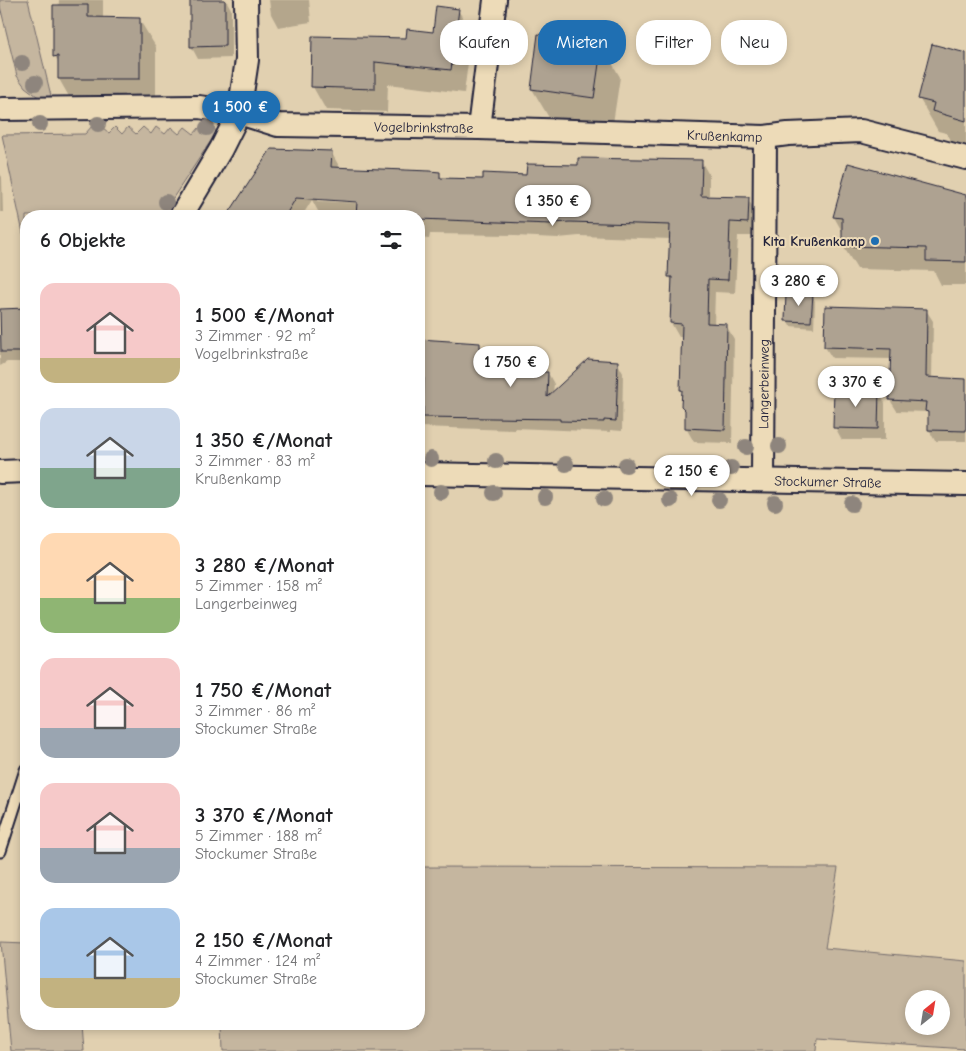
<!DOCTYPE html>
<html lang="de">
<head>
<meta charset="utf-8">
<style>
  body { margin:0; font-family:"Comic Neue",sans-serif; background:#f2f2f2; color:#202124; height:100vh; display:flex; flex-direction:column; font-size:19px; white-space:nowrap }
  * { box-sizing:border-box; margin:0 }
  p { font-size:16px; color:#757577 }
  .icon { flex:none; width:28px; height:28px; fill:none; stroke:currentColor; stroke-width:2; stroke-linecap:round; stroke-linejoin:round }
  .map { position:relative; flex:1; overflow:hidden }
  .side { position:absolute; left:20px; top:210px; width:405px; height:820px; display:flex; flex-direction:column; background:#fff; border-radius:20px; box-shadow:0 2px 8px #0003 }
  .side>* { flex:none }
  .top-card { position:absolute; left:440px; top:20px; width:450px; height:45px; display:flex; gap:10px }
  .needle { width:32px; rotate:30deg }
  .fabs { position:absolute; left:905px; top:990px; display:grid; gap:10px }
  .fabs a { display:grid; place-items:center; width:45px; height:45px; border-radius:50%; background:#fff; box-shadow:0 2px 8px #0003; font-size:25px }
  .price { position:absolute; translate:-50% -42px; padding:0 11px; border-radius:18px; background:#fff; color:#222; font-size:16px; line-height:32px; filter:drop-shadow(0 1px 2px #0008) }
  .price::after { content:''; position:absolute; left:50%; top:30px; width:15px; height:11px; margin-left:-8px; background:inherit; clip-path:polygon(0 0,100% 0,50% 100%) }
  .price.selected { background:#1f6fb2; color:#fff }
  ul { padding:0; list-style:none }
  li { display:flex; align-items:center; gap:15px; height:125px; padding:0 20px }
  li span { display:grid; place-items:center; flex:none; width:140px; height:100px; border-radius:15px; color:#555 }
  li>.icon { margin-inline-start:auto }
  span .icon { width:60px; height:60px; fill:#fffc; stroke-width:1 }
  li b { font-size:21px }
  h2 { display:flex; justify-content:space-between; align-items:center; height:60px; padding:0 20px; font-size:21px }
  .pill { padding:0 18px; border-radius:20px; background:#fff; box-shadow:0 2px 8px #0003; font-size:18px; line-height:45px }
  .pill.selected { background:#1f6fb2; color:#fff }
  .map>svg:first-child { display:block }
  .green { fill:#c5b69f; stroke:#746c6d; fill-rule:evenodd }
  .shadow { fill:#0003; fill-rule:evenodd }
  .building { fill:#aea291; stroke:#22223b }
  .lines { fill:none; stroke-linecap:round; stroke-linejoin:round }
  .lane-casing { stroke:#22223b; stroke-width:15 }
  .street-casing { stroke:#22223b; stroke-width:26 }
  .lane { stroke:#eddbb8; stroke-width:11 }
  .street { stroke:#eddbb8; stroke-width:22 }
  .tree { fill:#8e857d }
  .poi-dot { fill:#1f6fb2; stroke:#eddbb8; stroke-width:2 }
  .labels { text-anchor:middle; stroke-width:4; stroke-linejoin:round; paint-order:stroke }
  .street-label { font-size:14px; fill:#22223b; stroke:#eddbb8 }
  .poi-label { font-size:14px; font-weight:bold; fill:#22223b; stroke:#eddbb8; text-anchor:end }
</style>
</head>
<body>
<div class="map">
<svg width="966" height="1051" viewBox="0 0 966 1051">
  <rect width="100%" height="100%" fill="#e1d0b0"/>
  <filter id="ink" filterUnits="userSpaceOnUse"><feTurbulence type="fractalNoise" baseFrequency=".02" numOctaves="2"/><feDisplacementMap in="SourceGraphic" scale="10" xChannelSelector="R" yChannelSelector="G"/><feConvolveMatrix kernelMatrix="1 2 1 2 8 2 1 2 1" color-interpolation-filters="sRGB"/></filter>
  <g filter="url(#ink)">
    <!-- green -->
    <g class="green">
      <path d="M0,0H28L52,100L37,96L25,87L17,76L0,6Z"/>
      <path d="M112,115L102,127L109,133L115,127L122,134L128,127L136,134L143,127L151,134L156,127L165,134L171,127L179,134L185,127L194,134L210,115L216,133L161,216H26V247L2,135L85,134L101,116Z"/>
      <path d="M419,867L838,868L825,948L966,961V1049L817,1039L816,1051H223L222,1024H419ZM914,999H941V1026H914Z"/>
      <path d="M1,942L26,943V1024H82L84,1051H11Z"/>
    </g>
    <!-- shadow -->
    <g class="shadow">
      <path d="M59,0H103V19H139L156,47V107H75L59,79V64L55,56Z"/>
      <path d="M191,0H226L231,9V58L198,59L191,46Z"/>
      <path d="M269,0H309L311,22L278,27L271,14Z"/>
      <path d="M458,10L472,33L464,93L388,84L387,112L326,110L313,87L407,39L434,33Z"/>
      <path d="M601,44L620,77L612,130L551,121L532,89Z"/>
      <path d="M966,55V148L952,144L946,133L938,131L919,98Z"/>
      <path d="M331,152L339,166V169L439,173L443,180L484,181L528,176L579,166L701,161L709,175V198L748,199L756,213V236H738L735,293L715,292L714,325H726L734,339L732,443L694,442L686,428V412L682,406V390L683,337H679L671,323L673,283L669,276L671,239L579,236L558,238L515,236V235L430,234L429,239L419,238V216H358V215L319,213L312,200L302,216H252L248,214ZM317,198L363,201V203L317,201Z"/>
      <path d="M0,174L2,177L3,212H0Z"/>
      <path d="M966,196V285H941L934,271L857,269L843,246V233L834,217Z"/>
      <path d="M22,286H26V362H7L0,366V310H22Z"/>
      <path d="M812,295L815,301L814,328L790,326L787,321Z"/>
      <path d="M926,310L933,321L932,379L966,380V441H935L929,430V416L927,412L897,411L890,400L892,359L832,358L825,347Z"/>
      <path d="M419,341L480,344L486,355L485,373H548L554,384L553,393L617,362L623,373L622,431L610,430V432L515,428L514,430L419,427Z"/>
      <path d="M878,391L885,403V440H842L835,427Z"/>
    </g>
    <!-- building -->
    <g class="building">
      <path d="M190,0H225V46L190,47Z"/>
      <path d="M53,5H88V17L140,18V79H58V56L53,57Z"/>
      <path d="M436,6L459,9L451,70L375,62V89L311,87L312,36L406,38L407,29L433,32Z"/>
      <path d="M538,34L602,43L594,98L531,89Z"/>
      <path d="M932,44L966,53V121L932,111L934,103L918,99Z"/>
      <path d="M271,149L332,151L331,167L430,171L440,172V178L483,179V173L526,175L527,164L578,165V158L702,160L701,196L749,197L748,223L730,222L728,280L708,279L707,323L727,324L725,430L685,428V410L681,406L682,390H680L682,324L670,323L672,277H668L670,225L570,222L551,223V224L419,219V216H356L357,202L296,198L285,216H227Z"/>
      <path d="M848,163L966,195V262L926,261V248L842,246V218L833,217Z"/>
      <path d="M786,293L813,294L811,322L785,321Z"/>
      <path d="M825,306L927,309L926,377L966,379V431L928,430V412L925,411L926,402L889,400L891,349L824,347Z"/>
      <path d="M26,308V352H1L0,309Z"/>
      <path d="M419,339L480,343V372H548L547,397L588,359L618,361L616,421L604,420V422L560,421V419L423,417L424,378H419Z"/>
      <path d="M834,388L879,389L878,429L833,428Z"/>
    </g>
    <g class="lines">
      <defs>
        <path id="lane" d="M0,851L26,770"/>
        <g id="street">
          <path id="s1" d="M2,109L199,107L239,113L278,125L479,128L765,137L788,134L861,131L966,158"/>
          <path d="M479,128L495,0"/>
          <path d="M181,216L221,149L239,113L247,60L246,0"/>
          <path d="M0,472L26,471"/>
          <path id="s2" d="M419,474L966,484"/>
          <path id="s3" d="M763,480L765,137"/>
        </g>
      </defs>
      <!-- lane casing -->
      <use href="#lane" class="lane-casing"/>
      <!-- street casing -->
      <use href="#street" class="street-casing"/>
      <!-- lane -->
      <use href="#lane" class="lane"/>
      <!-- street -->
      <use href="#street" class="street"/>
    </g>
    <!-- trees -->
    <g class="tree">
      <circle cx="22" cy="63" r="8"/>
      <circle cx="35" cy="83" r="8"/>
      <circle cx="40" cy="124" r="8"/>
      <circle cx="98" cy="124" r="8"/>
      <circle cx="207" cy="128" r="8"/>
      <circle cx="166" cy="202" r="8"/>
      <circle cx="779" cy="446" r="8"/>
      <circle cx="746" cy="447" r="8"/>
      <circle cx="431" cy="459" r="8"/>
      <circle cx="496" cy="461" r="8"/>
      <circle cx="566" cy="464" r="8"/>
      <circle cx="626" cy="465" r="8"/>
      <circle cx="689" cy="467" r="8"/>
      <circle cx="731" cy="468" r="8"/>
      <circle cx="441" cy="492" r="8"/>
      <circle cx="494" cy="493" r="8"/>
      <circle cx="545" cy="497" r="8"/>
      <circle cx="604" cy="499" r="8"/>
      <circle cx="670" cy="500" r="8"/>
      <circle cx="719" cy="500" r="8"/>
      <circle cx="775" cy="503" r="8"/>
      <circle cx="852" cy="504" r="8"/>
    </g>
  </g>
  <!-- markers -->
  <circle class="poi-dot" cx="875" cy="241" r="5"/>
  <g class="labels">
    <!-- street labels -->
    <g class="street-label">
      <text dy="5" stroke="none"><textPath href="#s1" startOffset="424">Vogelbrinkstraße</textPath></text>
      <text dy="5" stroke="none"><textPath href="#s1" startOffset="725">Krußenkamp</textPath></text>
      <text dy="5" stroke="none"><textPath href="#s3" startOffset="96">Langerbeinweg</textPath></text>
      <text dy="5" stroke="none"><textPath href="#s2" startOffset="409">Stockumer Straße</textPath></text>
    </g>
    <!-- poi labels -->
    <g class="poi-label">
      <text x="865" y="246">Kita Krußenkamp</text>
    </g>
  </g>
</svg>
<div class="fabs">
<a><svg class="needle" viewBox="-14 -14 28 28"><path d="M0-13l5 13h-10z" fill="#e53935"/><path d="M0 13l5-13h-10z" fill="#757577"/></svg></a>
</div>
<b class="price selected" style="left:241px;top:133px">1 500 €</b>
<b class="price" style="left:553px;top:227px">1 350 €</b>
<b class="price" style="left:799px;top:307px">3 280 €</b>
<b class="price" style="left:511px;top:388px">1 750 €</b>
<b class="price" style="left:856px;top:408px">3 370 €</b>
<b class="price" style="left:692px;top:497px">2 150 €</b>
<div class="top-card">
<a class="pill">Kaufen</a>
<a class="pill selected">Mieten</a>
<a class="pill">Filter</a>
<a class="pill">Neu</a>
</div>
<section class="side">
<h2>6 Objekte<svg class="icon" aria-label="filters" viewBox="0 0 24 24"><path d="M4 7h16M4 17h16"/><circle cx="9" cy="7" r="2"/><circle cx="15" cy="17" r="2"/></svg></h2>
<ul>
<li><span style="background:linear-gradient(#f6c9c9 75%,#c2b280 0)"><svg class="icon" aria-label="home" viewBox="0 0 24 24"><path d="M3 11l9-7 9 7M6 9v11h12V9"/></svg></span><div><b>1 500 €/Monat</b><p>3 Zimmer · 92 m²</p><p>Vogelbrinkstraße</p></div></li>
<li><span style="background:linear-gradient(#c9d6e8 60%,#7fa58c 0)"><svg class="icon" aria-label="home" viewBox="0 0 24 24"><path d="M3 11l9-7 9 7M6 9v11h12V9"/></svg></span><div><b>1 350 €/Monat</b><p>3 Zimmer · 83 m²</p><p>Krußenkamp</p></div></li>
<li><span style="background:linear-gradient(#ffd9b3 65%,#8fb573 0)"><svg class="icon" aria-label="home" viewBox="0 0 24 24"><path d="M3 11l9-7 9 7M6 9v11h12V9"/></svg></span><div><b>3 280 €/Monat</b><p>5 Zimmer · 158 m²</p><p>Langerbeinweg</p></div></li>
<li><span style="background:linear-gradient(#f6c9c9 70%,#9aa5b1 0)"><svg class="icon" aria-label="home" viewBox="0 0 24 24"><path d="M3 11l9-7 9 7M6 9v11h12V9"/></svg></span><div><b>1 750 €/Monat</b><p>3 Zimmer · 86 m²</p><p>Stockumer Straße</p></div></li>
<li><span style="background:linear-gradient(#f6c9c9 65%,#9aa5b1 0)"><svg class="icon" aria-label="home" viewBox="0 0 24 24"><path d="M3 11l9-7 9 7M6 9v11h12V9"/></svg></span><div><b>3 370 €/Monat</b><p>5 Zimmer · 188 m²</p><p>Stockumer Straße</p></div></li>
<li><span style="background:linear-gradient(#a9c7e8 70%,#c2b280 0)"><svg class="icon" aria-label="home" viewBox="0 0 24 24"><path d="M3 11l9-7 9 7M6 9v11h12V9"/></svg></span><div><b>2 150 €/Monat</b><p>4 Zimmer · 124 m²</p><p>Stockumer Straße</p></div></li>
</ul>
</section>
</div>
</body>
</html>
